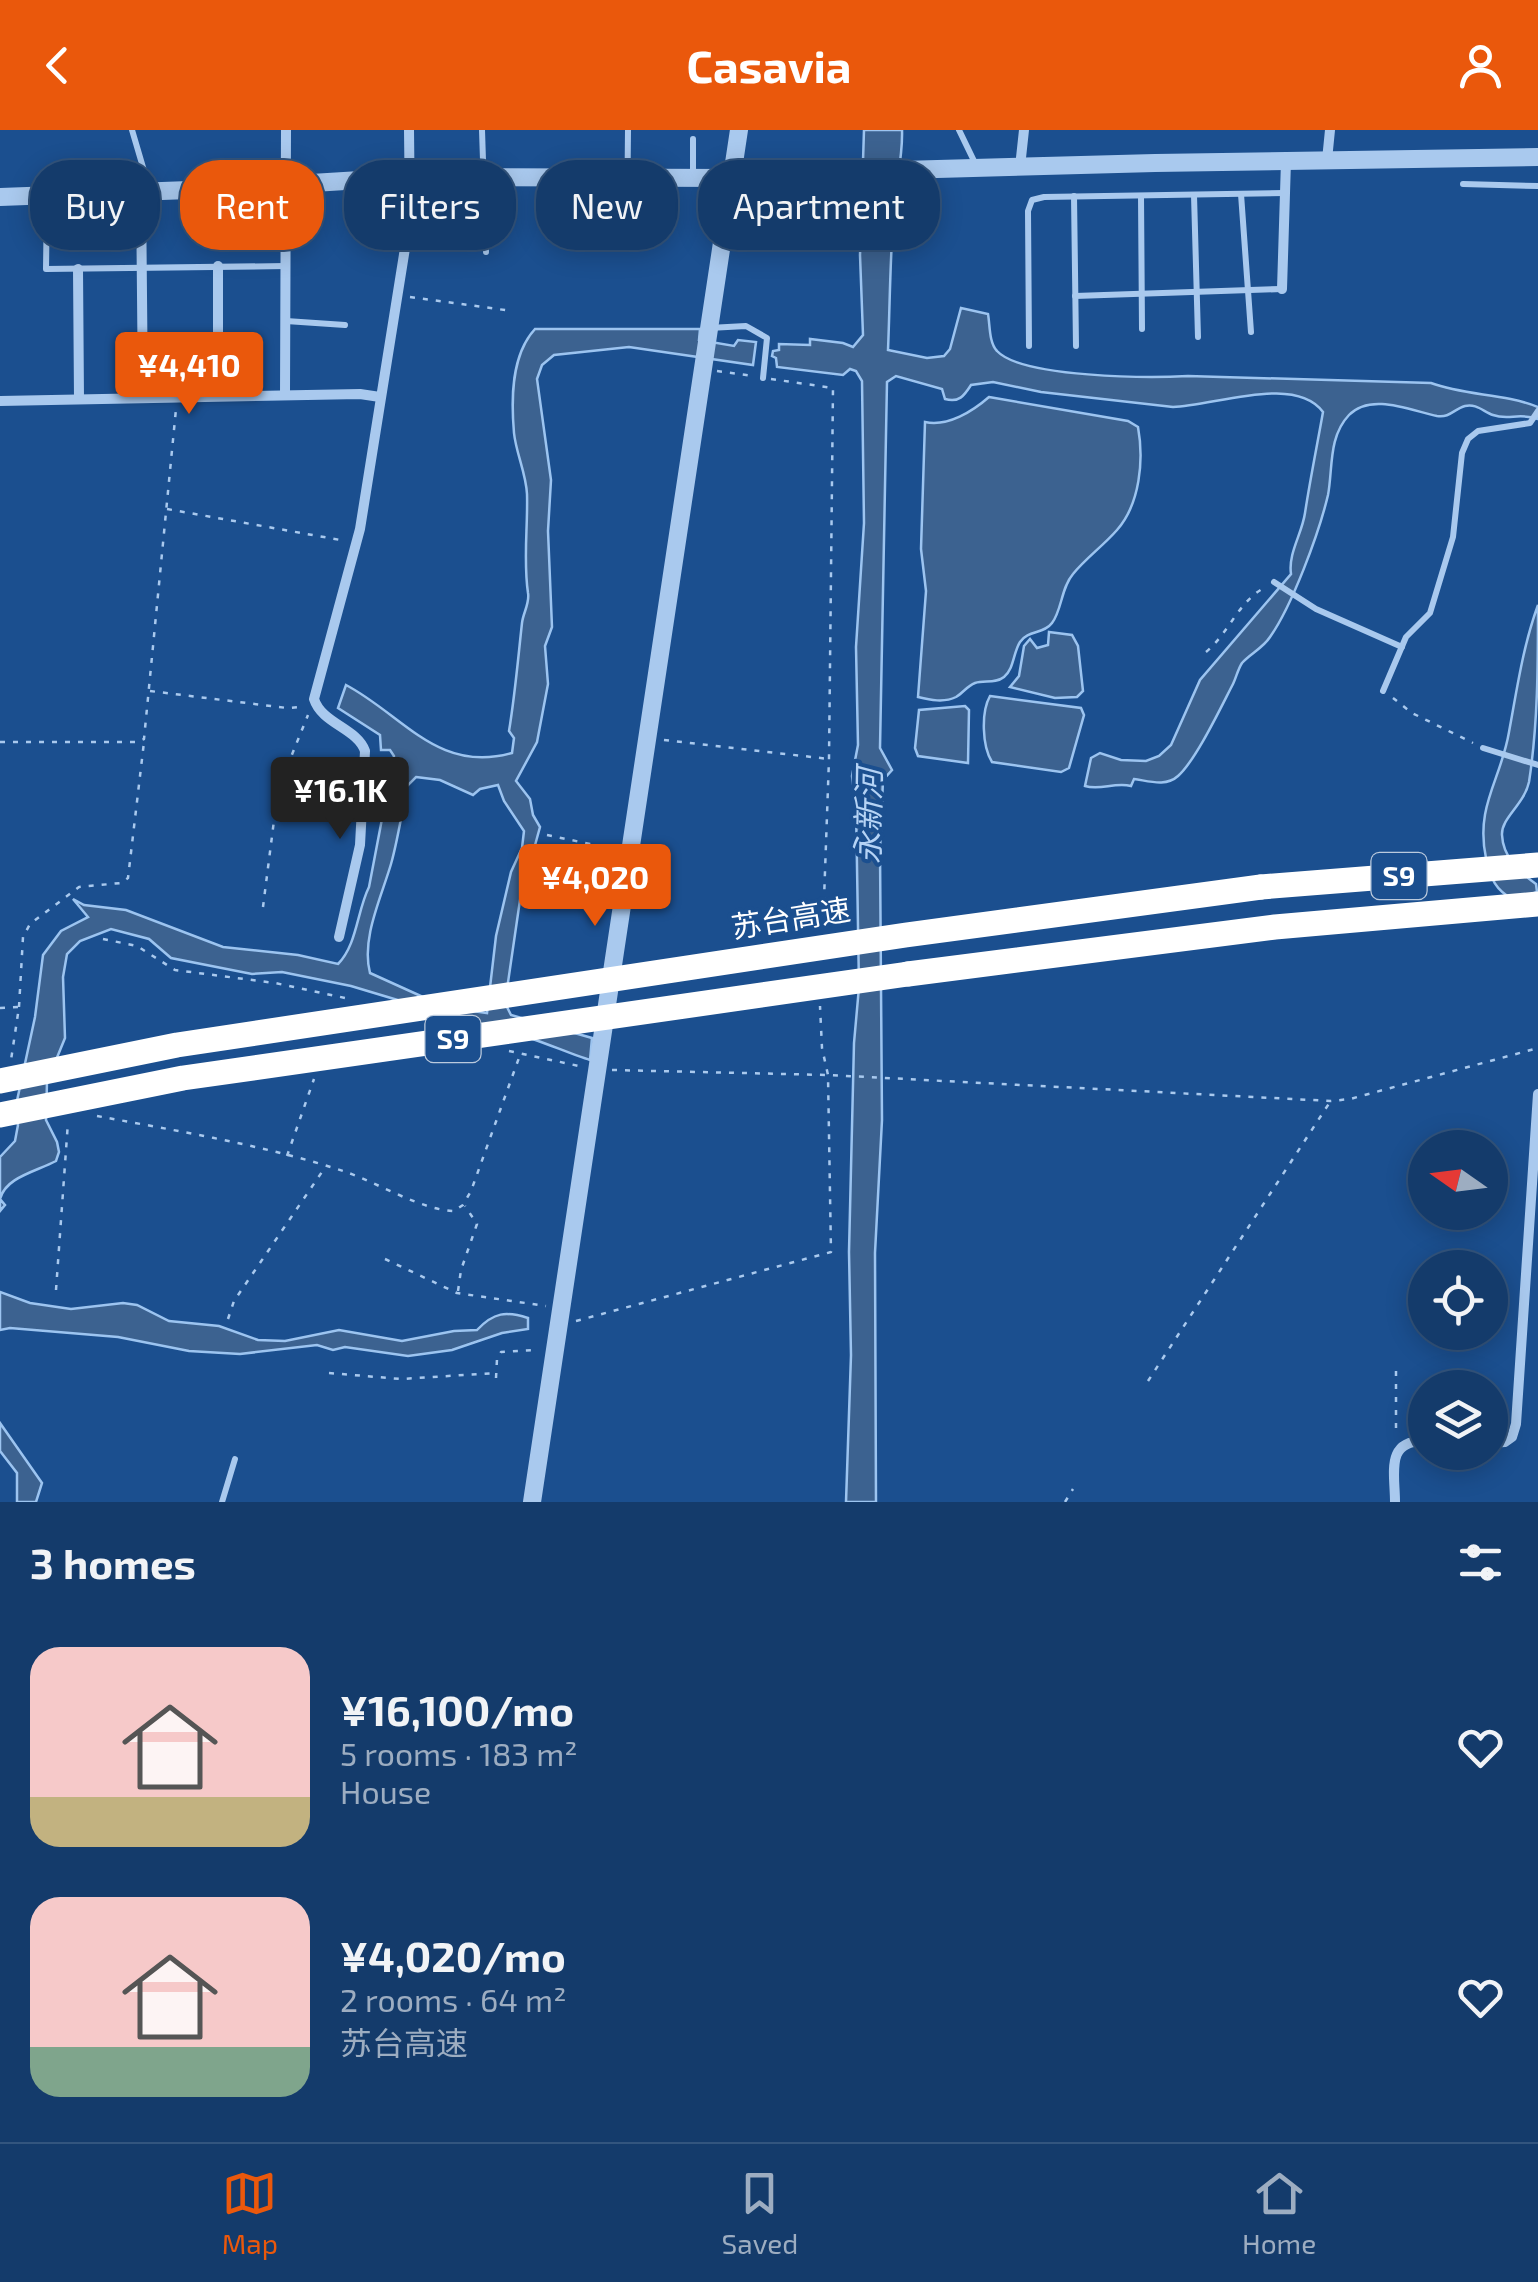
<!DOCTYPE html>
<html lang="en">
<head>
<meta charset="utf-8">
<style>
  body { margin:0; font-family:"Exo 2","Noto Sans SC",sans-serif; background:#1d4271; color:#f1f3f6; height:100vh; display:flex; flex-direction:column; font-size:38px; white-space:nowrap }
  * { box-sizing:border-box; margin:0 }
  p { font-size:32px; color:#9dadc1 }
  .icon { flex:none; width:55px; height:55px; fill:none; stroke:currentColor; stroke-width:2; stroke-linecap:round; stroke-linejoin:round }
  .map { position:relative; height:1372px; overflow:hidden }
  .side { display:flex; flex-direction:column; background:#143b6b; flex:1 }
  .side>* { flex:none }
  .guide { position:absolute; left:30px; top:30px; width:1000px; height:90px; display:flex; gap:20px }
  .needle { width:65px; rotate:284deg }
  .controls { position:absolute; left:1408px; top:1000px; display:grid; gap:20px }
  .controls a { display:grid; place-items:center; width:100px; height:100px; border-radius:50%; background:#143b6b; box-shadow:0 5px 25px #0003,0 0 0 2px #33557e; font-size:50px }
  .price { position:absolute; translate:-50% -85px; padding:0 22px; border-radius:10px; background:#ea580c; color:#fff; font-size:32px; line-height:65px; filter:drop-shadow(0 2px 5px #0008) }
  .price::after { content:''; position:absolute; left:50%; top:60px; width:30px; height:22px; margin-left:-15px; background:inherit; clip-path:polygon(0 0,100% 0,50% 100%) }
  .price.current { background:#222; color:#fff }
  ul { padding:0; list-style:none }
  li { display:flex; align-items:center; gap:30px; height:250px; padding:0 30px }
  li span { display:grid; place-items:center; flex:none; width:280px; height:200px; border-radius:30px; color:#555 }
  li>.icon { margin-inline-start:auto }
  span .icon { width:120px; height:120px; fill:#fffc; stroke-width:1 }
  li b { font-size:42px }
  h2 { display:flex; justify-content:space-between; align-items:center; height:120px; padding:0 30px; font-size:42px }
  .chip { padding:0 35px; border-radius:40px; background:#143b6b; box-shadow:0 5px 25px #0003,0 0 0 2px #33557e; font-size:35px; line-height:90px }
  .chip.current { background:#ea580c; color:#fff }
  header { display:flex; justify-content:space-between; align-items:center; height:130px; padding:0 30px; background:#ea580c; color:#fff; font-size:45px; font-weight:700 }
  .dock { display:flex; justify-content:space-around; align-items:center; height:140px; border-top:2px solid #33557e; background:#143b6b; font-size:28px; color:#9dadc1 }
  .dock a { display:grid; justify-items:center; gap:5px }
  .dock .current { color:#ea580c }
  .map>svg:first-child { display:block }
  .water { fill:#3c6290; stroke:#9cc4f0; stroke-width:2.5; fill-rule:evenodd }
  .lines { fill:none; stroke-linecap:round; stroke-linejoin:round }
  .path { stroke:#a9c9ee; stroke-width:2.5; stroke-dasharray:5 8; stroke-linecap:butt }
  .service { stroke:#a9c9ee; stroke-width:6 }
  .minor { stroke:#a9c9ee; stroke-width:10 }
  .tertiary { stroke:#a9c9ee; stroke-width:18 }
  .motorway { stroke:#fff; stroke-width:25 }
  .motorway-bridge { stroke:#fff; stroke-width:25 }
  .labels { text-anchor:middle; stroke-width:8; stroke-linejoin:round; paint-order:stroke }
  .shield { fill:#1b4f8f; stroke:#bbcadd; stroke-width:2.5 }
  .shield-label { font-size:28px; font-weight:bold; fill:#fff }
  .street-label { font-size:30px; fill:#fff; stroke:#1b4f8f }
  .water-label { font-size:32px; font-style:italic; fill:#b5d3f5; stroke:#1b4f8f }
</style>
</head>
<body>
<header><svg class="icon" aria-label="back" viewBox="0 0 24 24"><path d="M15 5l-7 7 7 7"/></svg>Casavia<svg class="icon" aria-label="person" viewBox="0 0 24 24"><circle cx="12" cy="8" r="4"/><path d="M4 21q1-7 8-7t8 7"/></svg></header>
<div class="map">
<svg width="1538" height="1372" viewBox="0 0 1538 1372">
  <rect width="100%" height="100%" fill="#1b4f8f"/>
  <!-- water -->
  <g class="water">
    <path d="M864,0H902C903,27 896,51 894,78C890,125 890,173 888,220L927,228L944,226L950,219L961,178L988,184C990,195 989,213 997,221C1022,248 1151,248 1188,246L1431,253C1466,266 1503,263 1538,277V289C1518,282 1509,291 1493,285C1484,282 1476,273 1465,276C1454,279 1450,288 1437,286C1412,281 1371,262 1349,285C1328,307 1333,339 1328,365C1319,403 1292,476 1270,507C1263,518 1250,524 1242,533C1238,539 1236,548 1233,554C1221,577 1196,630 1178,646C1166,657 1149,651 1134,649L1131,656C1114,652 1100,661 1085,656L1091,628L1100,623L1121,630L1146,631L1159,626L1171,615L1200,550L1291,444C1288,423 1302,404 1305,383C1310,350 1317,316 1323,282C1295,244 1214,276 1173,277L1041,262L993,252L971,255C964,266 959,273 945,269L942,259L896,246L887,252L880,618L892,640L883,650L880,720L882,990L875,1123L876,1372H846L851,1225L849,1122L854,913L859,857L856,676L852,646L858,615L856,517L864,393L862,251L856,241L850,239L843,245L777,237L776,228L772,226L773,221L779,220V214L810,215V209L843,213L853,217L863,205L860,125Z"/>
    <path d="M535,199H700L699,210L734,216L738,210L756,212L753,235L629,217L554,225L542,235L537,249L551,350L548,401L552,497L545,516L548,554L537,612L516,651L530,669L533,685L540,697L520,770L505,873L511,885L592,908L590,930C557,920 489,886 459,897L434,881L351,856L282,842L252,844L171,828L149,809L111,799L80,811L67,824L63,847L65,908L47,952L46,990L57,1012L59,1022L56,1031C35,1042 6,1047 0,1069L5,1075L0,1081V1027L15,1011L18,995L15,980L35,887L43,825L61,801L88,787L73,769L84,775L126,780L223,817L298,825L338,834C357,815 357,781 369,757L394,626L390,620H381L380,605L338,578L346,555C403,585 438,644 512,623L514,608L509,601C515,565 518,529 522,493C523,483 530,473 528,463C523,430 528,397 527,364C526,343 516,323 514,303C511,269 511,225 535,199ZM416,647L440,650L473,665L480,659L498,655L504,671L524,701L522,718L511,742L496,806L487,883L445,877L370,843C361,809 381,768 391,734C398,709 402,682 407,656Z"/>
    <path d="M989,267L1128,291L1138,297C1144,330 1140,374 1117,400C1103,416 1086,428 1073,444C1061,458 1062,480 1052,493C1044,504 1028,500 1020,512C1013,523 1014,539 1004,547C995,554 985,550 975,553C967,556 963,563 956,567C944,573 930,570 918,567L926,461L921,419L925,292C948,297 973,281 989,267Z"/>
    <path d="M1538,475C1538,534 1538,594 1529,652C1524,675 1501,688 1502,705C1503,727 1519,742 1536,754L1537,762L1514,770C1495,760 1491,749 1486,728C1475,676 1501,650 1509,602C1517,559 1523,516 1538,475Z"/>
    <path d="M1049,502L1072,505L1078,516L1083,561L1077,567L1055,568L1010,557L1019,546L1024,516L1030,509L1037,518L1048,515Z"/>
    <path d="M990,566L1081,578L1084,585L1069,638L1061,642L992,632C982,616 981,582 990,566Z"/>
    <path d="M965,576L969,580L968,633L918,626L915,618L919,580Z"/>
    <path d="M0,1162L30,1173L71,1179L123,1173L137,1175L169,1191L219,1196L258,1210L285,1211L339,1200L402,1211L454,1201L477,1200C494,1182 506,1181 528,1188V1199L502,1203L452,1220L408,1226L345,1217L333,1220L317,1215L240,1224L189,1221L118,1207L10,1198L0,1200Z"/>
    <path d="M0,1293L42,1353L36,1372H17V1343L0,1321Z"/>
  </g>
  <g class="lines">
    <!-- path -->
    <g class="path">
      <path d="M410,167L512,181"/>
      <path d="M717,241L753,246"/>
      <path d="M771,249L833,258L829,629L823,798"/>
      <path d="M167,379L346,411"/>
      <path d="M1206,522C1229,503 1238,472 1264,458"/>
      <path d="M150,561L287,578L301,577"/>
      <path d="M1393,568L1412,583L1473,613"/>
      <path d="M664,610L829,629"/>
      <path d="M0,612H137L144,609L176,279"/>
      <path d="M547,705L590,714L612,726"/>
      <path d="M263,777L278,659L308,585"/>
      <path d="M103,809L137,816L175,840L275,853L350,869"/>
      <path d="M19,877L23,807L30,794L79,757L121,753L128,748L144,612"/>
      <path d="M0,878L19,877L11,930"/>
      <path d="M509,921L579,936"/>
      <path d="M612,940L828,945L1331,971L1350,969L1538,918"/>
      <path d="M97,986C178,1001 269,1016 346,1042C378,1053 421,1080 454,1081L463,1075L471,1061L520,925"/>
      <path d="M287,1026L314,949"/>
      <path d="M385,1129L457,1163L546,1176"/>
      <path d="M56,1160L68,992"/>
      <path d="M458,1161L461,1140L477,1094L465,1076"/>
      <path d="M228,1189L234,1171L324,1039"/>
      <path d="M576,1191L831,1122L828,945L822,918L820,876"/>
      <path d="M1396,1241V1306"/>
      <path d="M329,1243L401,1249L496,1243"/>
      <path d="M496,1248L497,1229L501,1222L537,1220"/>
      <path d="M1148,1251L1330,972"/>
      <path d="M1065,1372L1073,1359"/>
    </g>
    <!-- service -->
    <g class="service">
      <path d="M132,0L150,61"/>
      <path d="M482,0L486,122"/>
      <path d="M959,0L975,33"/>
      <path d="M693,9V43"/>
      <path d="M1463,54L1538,56"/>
      <path d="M1241,64L1251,202"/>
      <path d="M1194,65L1198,207"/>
      <path d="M1074,66L1076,216"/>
      <path d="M1141,66L1142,199"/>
      <path d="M47,67L46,139L286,136"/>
      <path d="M627,100L628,0"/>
      <path d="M1075,166L1281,159"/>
      <path d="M286,191L345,195"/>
      <path d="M709,198L746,196L767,208L763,248"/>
      <path d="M1029,216L1028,81L1032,70L1044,67L1284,63"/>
      <path d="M1274,452L1316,479L1402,517"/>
      <path d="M1383,561L1406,507L1430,483L1453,407L1462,323L1468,309L1478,301L1530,293L1538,281"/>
      <path d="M1483,618L1538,635"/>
      <path d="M222,1372L235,1329"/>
    </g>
    <!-- minor -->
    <g class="minor">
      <path d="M1327,30L1330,0"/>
      <path d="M1020,37L1024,0"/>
      <path d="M141,62L143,268"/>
      <path d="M78,139L79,269"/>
      <path d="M1282,159L1286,31"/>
      <path d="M285,265L286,0"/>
      <path d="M218,266V136"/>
      <path d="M0,271L360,264L380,267"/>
      <path d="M339,807L360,715L365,621C357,598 322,594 314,569L360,399L410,87L409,0"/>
      <path d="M1490,1313L1505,1312L1512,1307L1516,1294L1538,964"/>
      <path d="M1395,1372C1395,1343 1385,1310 1425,1311"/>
    </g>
    <!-- tertiary -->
    <g class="tertiary">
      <path d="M0,67L216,59L409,47L732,48L830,42L1155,33L1538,27"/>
      <path d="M532,1372L739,0"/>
    </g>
    <!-- motorway -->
    <g class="motorway">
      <path d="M1261,757L1538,735"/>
      <path d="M908,844L1275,797L1538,774"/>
    </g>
    <!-- motorway-bridge -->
    <g class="motorway-bridge">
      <path d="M0,951L177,915L906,805L1261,757"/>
      <path d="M0,985L183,948L908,844"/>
    </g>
  </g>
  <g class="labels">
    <!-- shield labels -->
    <g class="shield">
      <rect x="1371.5" y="723" width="55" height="46" rx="8"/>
      <rect x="425.5" y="886" width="55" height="46" rx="8"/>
    </g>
    <g class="shield-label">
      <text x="1399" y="756">S9</text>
      <text x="453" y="919">S9</text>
    </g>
    <!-- street labels -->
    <g class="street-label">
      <text transform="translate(791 789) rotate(-9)" y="10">苏台高速</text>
    </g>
    <!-- water labels -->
    <g class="water-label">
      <text transform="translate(869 686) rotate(-89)" y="11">永新河</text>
    </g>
  </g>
</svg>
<div class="controls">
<a><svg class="needle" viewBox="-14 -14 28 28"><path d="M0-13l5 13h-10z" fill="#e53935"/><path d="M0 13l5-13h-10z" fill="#9dadc1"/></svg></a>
<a><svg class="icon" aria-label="locate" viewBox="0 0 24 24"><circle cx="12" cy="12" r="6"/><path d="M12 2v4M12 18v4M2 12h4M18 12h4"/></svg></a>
<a><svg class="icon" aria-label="layers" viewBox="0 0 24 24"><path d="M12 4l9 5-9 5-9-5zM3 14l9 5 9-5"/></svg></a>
</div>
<b class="price" style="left:189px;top:287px">¥4,410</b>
<b class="price current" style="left:340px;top:712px">¥16.1K</b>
<b class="price" style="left:595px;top:799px">¥4,020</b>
<div class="guide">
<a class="chip">Buy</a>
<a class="chip current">Rent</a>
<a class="chip">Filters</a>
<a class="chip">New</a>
<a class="chip">Apartment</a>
</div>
</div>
<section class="side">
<h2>3 homes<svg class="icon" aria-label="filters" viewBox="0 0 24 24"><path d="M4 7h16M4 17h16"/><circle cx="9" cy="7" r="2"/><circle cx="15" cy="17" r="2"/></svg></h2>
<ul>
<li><span style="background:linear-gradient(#f6c9c9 75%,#c2b280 0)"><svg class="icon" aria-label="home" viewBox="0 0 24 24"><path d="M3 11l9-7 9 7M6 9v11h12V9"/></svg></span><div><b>¥16,100/mo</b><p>5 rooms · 183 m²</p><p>House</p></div><svg class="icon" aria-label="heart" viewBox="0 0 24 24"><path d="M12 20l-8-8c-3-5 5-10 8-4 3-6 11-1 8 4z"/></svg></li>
<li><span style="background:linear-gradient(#f6c9c9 75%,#7fa58c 0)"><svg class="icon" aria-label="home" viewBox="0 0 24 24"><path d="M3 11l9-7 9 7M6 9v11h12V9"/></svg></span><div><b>¥4,020/mo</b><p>2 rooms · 64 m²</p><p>苏台高速</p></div><svg class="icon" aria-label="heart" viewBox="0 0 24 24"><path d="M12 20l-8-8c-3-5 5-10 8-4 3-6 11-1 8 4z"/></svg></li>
</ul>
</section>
<nav class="dock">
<a class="current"><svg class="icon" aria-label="map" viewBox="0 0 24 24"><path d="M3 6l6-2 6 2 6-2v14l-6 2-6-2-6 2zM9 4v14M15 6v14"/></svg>Map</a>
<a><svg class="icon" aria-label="saved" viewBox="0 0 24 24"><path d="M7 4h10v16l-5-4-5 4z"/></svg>Saved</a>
<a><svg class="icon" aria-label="home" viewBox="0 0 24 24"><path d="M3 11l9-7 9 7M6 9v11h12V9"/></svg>Home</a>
</nav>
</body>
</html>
